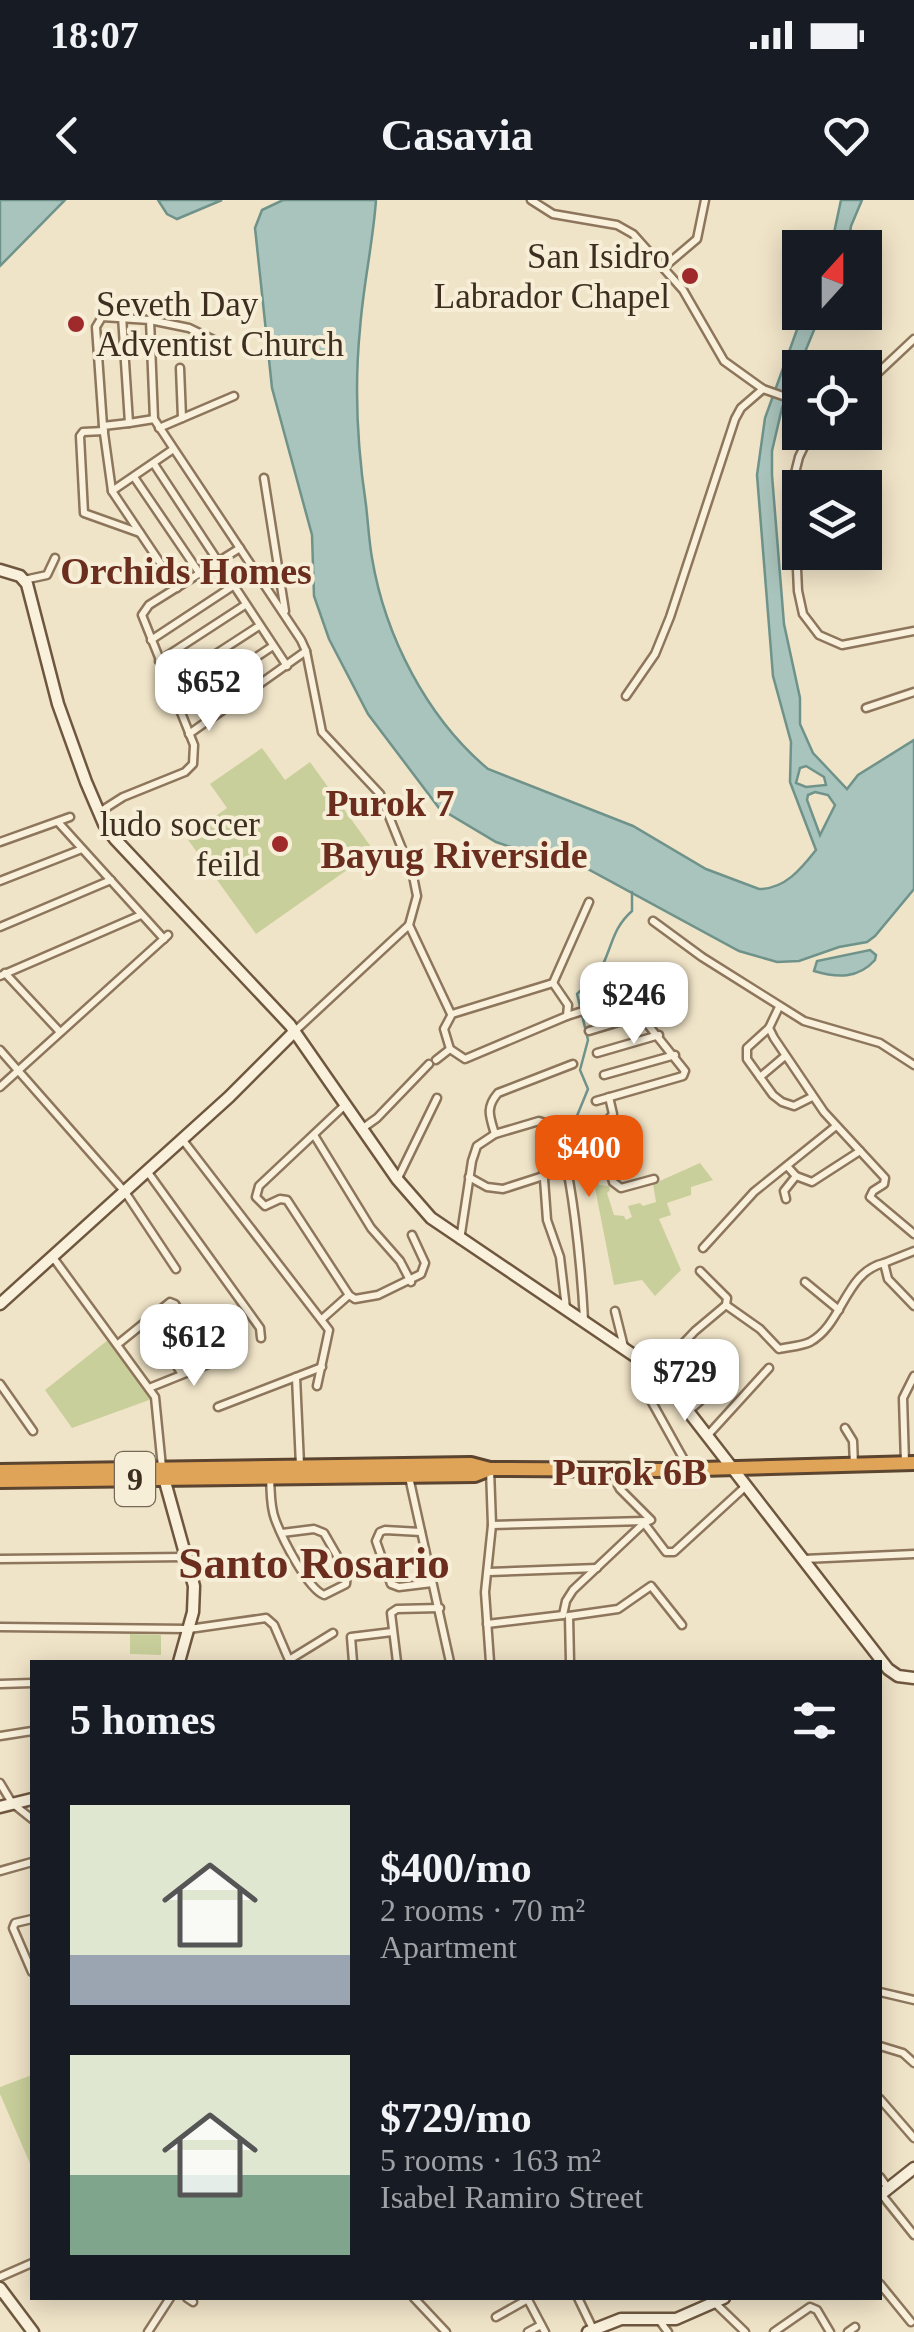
<!DOCTYPE html>
<html lang="en">
<head>
<meta charset="utf-8">
<style>
  body { margin:0; font-family:"Times New Roman",serif; background:#20242c; color:#f1f3f6; height:100vh; display:flex; flex-direction:column; font-size:38px; white-space:nowrap }
  * { box-sizing:border-box; margin:0 }
  p { font-size:32px; color:#9ea1a6 }
  .icon { flex:none; width:55px; height:55px; fill:none; stroke:currentColor; stroke-width:2; stroke-linecap:round; stroke-linejoin:round }
  .map { position:relative; flex:1; overflow:hidden }
  .details { position:absolute; left:30px; top:1460px; width:852px; height:640px; display:flex; flex-direction:column; background:#171b24; border-radius:0px; box-shadow:0 5px 25px #0003 }
  .details>* { flex:none }
  .needle { width:65px; rotate:21deg }
  .fabs { position:absolute; left:782px; top:30px; display:grid; gap:20px }
  .fabs a { display:grid; place-items:center; width:100px; height:100px; border-radius:0px; background:#171b24; box-shadow:0 5px 25px #0003; font-size:50px }
  .price { position:absolute; translate:-50% -85px; padding:0 22px; border-radius:20px; background:#fff; color:#222; font-size:32px; line-height:65px; filter:drop-shadow(0 2px 5px #0008) }
  .price::after { content:''; position:absolute; left:50%; top:60px; width:30px; height:22px; margin-left:-15px; background:inherit; clip-path:polygon(0 0,100% 0,50% 100%) }
  .price.on { background:#ea580c; color:#fff }
  ul { padding:0; list-style:none }
  li { display:flex; align-items:center; gap:30px; height:250px; padding:0 40px }
  li span { display:grid; place-items:center; flex:none; width:280px; height:200px; border-radius:0px; color:#555 }
  li>.icon { margin-inline-start:auto }
  span .icon { width:120px; height:120px; fill:#fffc; stroke-width:1 }
  li b { font-size:42px }
  h2 { display:flex; justify-content:space-between; align-items:center; height:120px; padding:0 40px; font-size:42px }
  .status { display:flex; justify-content:space-between; align-items:center; height:70px; padding:0 50px; background:#171b24; direction:ltr }
  .status svg { height:28px; fill:currentColor }
  header { display:flex; justify-content:space-between; align-items:center; height:130px; padding:0 40px; background:#171b24; font-size:45px; font-weight:800 }
  .map>svg:first-child { display:block }
  .green { fill:#c9cf9b }
  .water { fill:#a9c4bc; stroke:#6f938a; stroke-width:2.5; fill-rule:evenodd }
  .lines { fill:none; stroke-linecap:round; stroke-linejoin:round }
  .stream { stroke:#6f938a; stroke-width:2.5 }
  .street-casing { stroke:#8d765c; stroke-width:11 }
  .secondary-casing { stroke:#6f573f; stroke-width:15 }
  .highway-casing { stroke:#5b4430; stroke-width:18 }
  .street { stroke:#faf1dc; stroke-width:6 }
  .secondary { stroke:#faf1dc; stroke-width:10 }
  .highway { stroke:#e0a458; stroke-width:12 }
  .poi-dot { fill:#9e2a2b; stroke:#f7eed8; stroke-width:4 }
  .labels { text-anchor:middle; stroke-width:8; stroke-linejoin:round; paint-order:stroke }
  .shield { fill:#f7eed8; stroke:#756857; stroke-width:2.5 }
  .shield-label { font-size:32px; font-weight:bold; fill:#3d2e20 }
  .poi-label { font-size:35px; fill:#3d2e20; stroke:#f7eed8; text-anchor:end }
  .neighbourhood-label { font-size:38px; font-weight:bold; fill:#6b2e1e; stroke:#f7eed8 }
  .district-label { font-size:45px; font-weight:bold; fill:#6b2e1e; stroke:#f7eed8 }
</style>
</head>
<body>
<div class="status"><b>18:07</b><svg viewBox="0 0 49 12"><path d="M0 12V9h3v3zM5 12V6h3v6zM10 12V3h3v9zM15 12V0h3v12zM26 1h20v11H26zM47 4h2v5h-2z"/></svg></div>
<header><svg class="icon" aria-label="back" viewBox="0 0 24 24"><path d="M15 5l-7 7 7 7"/></svg>Casavia<svg class="icon" aria-label="heart" viewBox="0 0 24 24"><path d="M12 20l-8-8c-3-5 5-10 8-4 3-6 11-1 8 4z"/></svg></header>
<div class="map">
<svg width="914" height="2132" viewBox="0 0 914 2132">
  <rect width="100%" height="100%" fill="#f0e4c8"/>
  <!-- green -->
  <g class="green">
    <path d="M262,548L285,580L310,562L374,651L256,734L186,637L227,608L210,584Z"/>
    <path d="M584,932L597,935L604,960L594,964L599,985L609,986L610,990L607,993L614,1015L624,1016L626,1020L632,1017L628,1006L640,1003L643,1006L656,1002L653,984L700,963L713,980L691,987V995L667,1003L671,1015L659,1019L681,1070L655,1096L642,1080L614,1085Z"/>
    <path d="M108,1140L152,1199L72,1228L45,1190Z"/>
    <path d="M130,1434L161,1435V1455L130,1454Z"/>
    <path d="M32,1875V1968L0,1894V1887Z"/>
  </g>
  <!-- water -->
  <g class="water">
    <path d="M0,0H65L0,66Z"/>
    <path d="M158,0H222L177,19L167,14Z"/>
    <path d="M283,0H376C373,43 363,86 360,129C354,189 357,245 366,305C368,322 369,341 372,358C385,436 427,518 488,569L633,626L706,669L759,689C785,689 801,669 816,650L790,582L791,542L773,476L757,275L765,218L803,113H821L782,208L772,251V275L784,424L800,498V524L813,553L847,589L858,575L914,540V689L875,736L867,742L839,747L799,761L777,762L739,751L584,667L543,658L496,642L439,608L368,514L329,439L314,396L312,335L272,188L255,28L262,10ZM806,566L824,577L826,585L806,587L796,583L800,568ZM815,592L828,595L835,605L820,635L807,600L808,595Z"/>
    <path d="M841,0H862L851,26L848,47H831Z"/>
    <path d="M870,750L876,755L875,760C858,779 837,778 814,771L817,761Z"/>
  </g>
  <g class="lines">
    <!-- stream -->
    <path class="stream" d="M594,984L579,959L572,928L588,889L580,870L588,840L577,794C587,784 598,775 604,762C613,742 614,727 632,711V692"/>
    <defs>
      <g id="street">
        <path d="M531,0L553,14L617,25L633,34L683,90L724,161L763,189L800,202"/>
        <path d="M664,67L697,39L705,0"/>
        <path d="M122,116L129,223L154,219"/>
        <path d="M150,120L189,128L222,144"/>
        <path d="M180,168L182,218"/>
        <path d="M865,185L914,139"/>
        <path d="M103,226L129,223"/>
        <path d="M159,228L234,196"/>
        <path d="M104,231L83,232L80,236L84,313L140,333"/>
        <path d="M811,232L799,257L793,281L798,391L803,414L819,435L842,445L914,431"/>
        <path d="M154,264L287,466"/>
        <path d="M134,277L200,374"/>
        <path d="M264,278L285,411"/>
        <path d="M112,291L172,250"/>
        <path d="M24,380L47,375L55,358"/>
        <path d="M177,388L112,291L103,226L96,127L102,117L150,120L154,219L301,440L306,451L189,534"/>
        <path d="M151,440L233,386"/>
        <path d="M159,461L245,405"/>
        <path d="M168,485L259,426"/>
        <path d="M626,496L655,454L670,417L735,219L741,208L763,189"/>
        <path d="M866,508L914,492"/>
        <path d="M178,509L273,446"/>
        <path d="M101,611L123,597L185,572L193,564L194,545L142,415L149,405L240,348"/>
        <path d="M58,622L164,739"/>
        <path d="M0,642L70,617"/>
        <path d="M0,681L82,649"/>
        <path d="M653,721L702,757L804,821L880,843L914,865"/>
        <path d="M409,725L451,814"/>
        <path d="M0,727L111,680"/>
        <path d="M5,773L60,832"/>
        <path d="M0,776L141,715"/>
        <path d="M779,807L769,828L774,838L824,912L885,978L884,984L873,991L870,997L914,1034"/>
        <path d="M567,816L626,797"/>
        <path d="M769,828L747,848V859L773,895L782,902L794,906L812,897"/>
        <path d="M295,831L409,725L417,696L413,676L380,594L322,532L306,451"/>
        <path d="M589,831L642,815"/>
        <path d="M450,849L465,859L567,816L568,805L553,783"/>
        <path d="M0,850L125,992L176,1069"/>
        <path d="M597,853L659,835"/>
        <path d="M436,860L450,849L444,829L452,814L553,783L589,702"/>
        <path d="M604,875L675,855"/>
        <path d="M760,877L785,856"/>
        <path d="M0,887L168,735"/>
        <path d="M609,897L613,914L599,930L613,982L621,988L654,979"/>
        <path d="M596,901L683,876L685,871L608,775"/>
        <path d="M345,905L259,986L256,997L265,1006L280,999L287,1000L349,1095L355,1099L378,1095L421,1074L425,1063L412,1035"/>
        <path d="M363,928L377,918L429,864"/>
        <path d="M495,934C490,917 485,908 498,893L573,864"/>
        <path d="M314,935L371,1028L400,1061L411,1082"/>
        <path d="M182,939L329,1130L317,1186"/>
        <path d="M543,965L547,1020L560,1057L566,1108"/>
        <path d="M787,966L796,976L812,982L860,951"/>
        <path d="M147,971L260,1128L261,1138"/>
        <path d="M469,977L487,987L503,989L565,969"/>
        <path d="M398,978L437,898"/>
        <path d="M786,999L784,991L796,976"/>
        <path d="M460,1040L472,961L477,946L495,934L539,921L552,925C572,951 582,1082 584,1120"/>
        <path d="M703,1048L754,992L836,926"/>
        <path d="M52,1056L155,1197L162,1267"/>
        <path d="M884,1063L914,1051"/>
        <path d="M805,1082L839,1110"/>
        <path d="M726,1105L760,1129L779,1149C788,1147 802,1146 810,1142C843,1124 845,1072 884,1063L888,1079L914,1106"/>
        <path d="M615,1111L624,1147"/>
        <path d="M322,1119L349,1095"/>
        <path d="M147,1121L182,1174"/>
        <path d="M118,1144L170,1102L175,1104L209,1163"/>
        <path d="M657,1171L695,1131L726,1105L727,1098L700,1071"/>
        <path d="M296,1177L300,1265"/>
        <path d="M0,1184L33,1231"/>
        <path d="M149,1188L226,1157"/>
        <path d="M649,1197L688,1267"/>
        <path d="M679,1197L713,1162"/>
        <path d="M218,1207L322,1167"/>
        <path d="M690,1210L728,1176"/>
        <path d="M845,1228L853,1241L854,1265"/>
        <path d="M708,1235L769,1168"/>
        <path d="M905,1263L903,1198L914,1176"/>
        <path d="M490,1269L492,1325L485,1392L490,1462"/>
        <path d="M409,1277L450,1462"/>
        <path d="M270,1278C271,1292 270,1306 275,1319C282,1338 307,1388 324,1395L346,1384L347,1373L324,1333L314,1329L282,1333"/>
        <path d="M644,1323L666,1352H674L746,1286"/>
        <path d="M492,1325L645,1321"/>
        <path d="M421,1332L385,1330L380,1332L376,1341L391,1384L399,1387L432,1383"/>
        <path d="M0,1359L186,1357"/>
        <path d="M804,1359L914,1354"/>
        <path d="M489,1372L597,1368"/>
        <path d="M563,1415L566,1401L573,1390L644,1323L651,1320L620,1289L610,1271"/>
        <path d="M569,1416L618,1409L651,1386L682,1425"/>
        <path d="M569,1416L570,1462"/>
        <path d="M487,1424L563,1415"/>
        <path d="M0,1427L189,1429L266,1418L274,1425L289,1460L333,1433"/>
        <path d="M353,1462L351,1437L392,1432"/>
        <path d="M397,1462L391,1413L397,1409L440,1408"/>
        <path d="M0,1484L32,1483"/>
        <path d="M0,1536L32,1531"/>
        <path d="M0,1583L12,1603L32,1619"/>
        <path d="M0,1671L32,1662"/>
        <path d="M32,1719L15,1723L13,1728L32,1772"/>
        <path d="M880,1792L914,1800"/>
        <path d="M880,1846L903,1853L914,1863"/>
        <path d="M880,1899L914,1938"/>
        <path d="M880,1977L888,1988"/>
        <path d="M882,1995L914,2035"/>
        <path d="M0,2077L32,2063"/>
        <path d="M880,2084L911,2122"/>
        <path d="M187,2098L193,2102"/>
        <path d="M414,2098L446,2132"/>
        <path d="M527,2098L545,2132"/>
        <path d="M578,2098L593,2129"/>
        <path d="M715,2103L745,2132"/>
        <path d="M496,2117L528,2099"/>
        <path d="M659,2120L668,2132"/>
        <path d="M148,2132L170,2098"/>
        <path d="M528,2132L541,2125"/>
        <path d="M774,2132L810,2107L817,2110L830,2132"/>
        <path d="M848,2132L855,2127"/>
      </g>
      <g id="secondary">
        <path d="M0,370L20,376L27,384L58,504L86,582L104,624L115,639L290,825L397,979L431,1018L657,1171L888,1469L898,1476L914,1478"/>
        <path d="M0,1104L229,897L295,831"/>
        <path d="M164,1278L194,1386L193,1412L179,1462"/>
        <path d="M0,1607L32,1599"/>
        <path d="M880,1995L914,1968"/>
        <path d="M0,2088L33,2132"/>
        <path d="M588,2132L621,2119H676L724,2098"/>
      </g>
      <g id="highway">
        <path d="M0,1271L471,1264L490,1269L665,1270L914,1263"/>
        <path d="M0,1281L475,1275L490,1269"/>
      </g>
    </defs>
    <!-- street casing -->
    <use href="#street" class="street-casing"/>
    <!-- secondary casing -->
    <use href="#secondary" class="secondary-casing"/>
    <!-- highway casing -->
    <use href="#highway" class="highway-casing"/>
    <!-- street -->
    <use href="#street" class="street"/>
    <!-- secondary -->
    <use href="#secondary" class="secondary"/>
    <!-- highway -->
    <use href="#highway" class="highway"/>
  </g>
  <!-- markers -->
  <g class="poi-dot">
    <circle cx="690" cy="76" r="10"/>
    <circle cx="76" cy="124" r="10"/>
    <circle cx="280" cy="644" r="10"/>
  </g>
  <g class="labels">
    <!-- shield labels -->
    <rect class="shield" x="115" y="1252" width="40" height="54" rx="8"/>
    <g class="shield-label">
      <text x="135" y="1290">9</text>
    </g>
    <!-- poi labels -->
    <g class="poi-label">
      <text x="670" y="68">San Isidro<tspan x="670" dy="40">Labrador Chapel</tspan></text>
      <text x="96" y="116" text-anchor="start">Seveth Day<tspan x="96" dy="40">Adventist Church</tspan></text>
      <text x="260" y="636">ludo soccer<tspan x="260" dy="40">feild</tspan></text>
    </g>
    <!-- neighbourhood labels -->
    <g class="neighbourhood-label">
      <text x="186" y="384">Orchids Homes</text>
      <text x="390" y="616">Purok 7</text>
      <text x="454" y="668">Bayug Riverside</text>
      <text x="630" y="1285">Purok 6B</text>
    </g>
    <!-- district labels -->
    <g class="district-label">
      <text x="314" y="1378">Santo Rosario</text>
    </g>
  </g>
</svg>
<div class="fabs">
<a><svg class="needle" viewBox="-14 -14 28 28"><path d="M0-13l5 13h-10z" fill="#e53935"/><path d="M0 13l5-13h-10z" fill="#9ea1a6"/></svg></a>
<a><svg class="icon" aria-label="locate" viewBox="0 0 24 24"><circle cx="12" cy="12" r="6"/><path d="M12 2v4M12 18v4M2 12h4M18 12h4"/></svg></a>
<a><svg class="icon" aria-label="layers" viewBox="0 0 24 24"><path d="M12 4l9 5-9 5-9-5zM3 14l9 5 9-5"/></svg></a>
</div>
<b class="price" style="left:209px;top:534px">$652</b>
<b class="price" style="left:634px;top:847px">$246</b>
<b class="price on" style="left:589px;top:1000px">$400</b>
<b class="price" style="left:194px;top:1189px">$612</b>
<b class="price" style="left:685px;top:1224px">$729</b>
<section class="details">
<h2>5 homes<svg class="icon" aria-label="filters" viewBox="0 0 24 24"><path d="M4 7h16M4 17h16"/><circle cx="9" cy="7" r="2"/><circle cx="15" cy="17" r="2"/></svg></h2>
<ul>
<li><span style="background:linear-gradient(#dfe7d0 75%,#9aa5b1 0)"><svg class="icon" aria-label="home" viewBox="0 0 24 24"><path d="M3 11l9-7 9 7M6 9v11h12V9"/></svg></span><div><b>$400/mo</b><p>2 rooms · 70 m²</p><p>Apartment</p></div></li>
<li><span style="background:linear-gradient(#dfe7d0 60%,#7fa58c 0)"><svg class="icon" aria-label="home" viewBox="0 0 24 24"><path d="M3 11l9-7 9 7M6 9v11h12V9"/></svg></span><div><b>$729/mo</b><p>5 rooms · 163 m²</p><p>Isabel Ramiro Street</p></div></li>
</ul>
</section>
</div>
</body>
</html>
